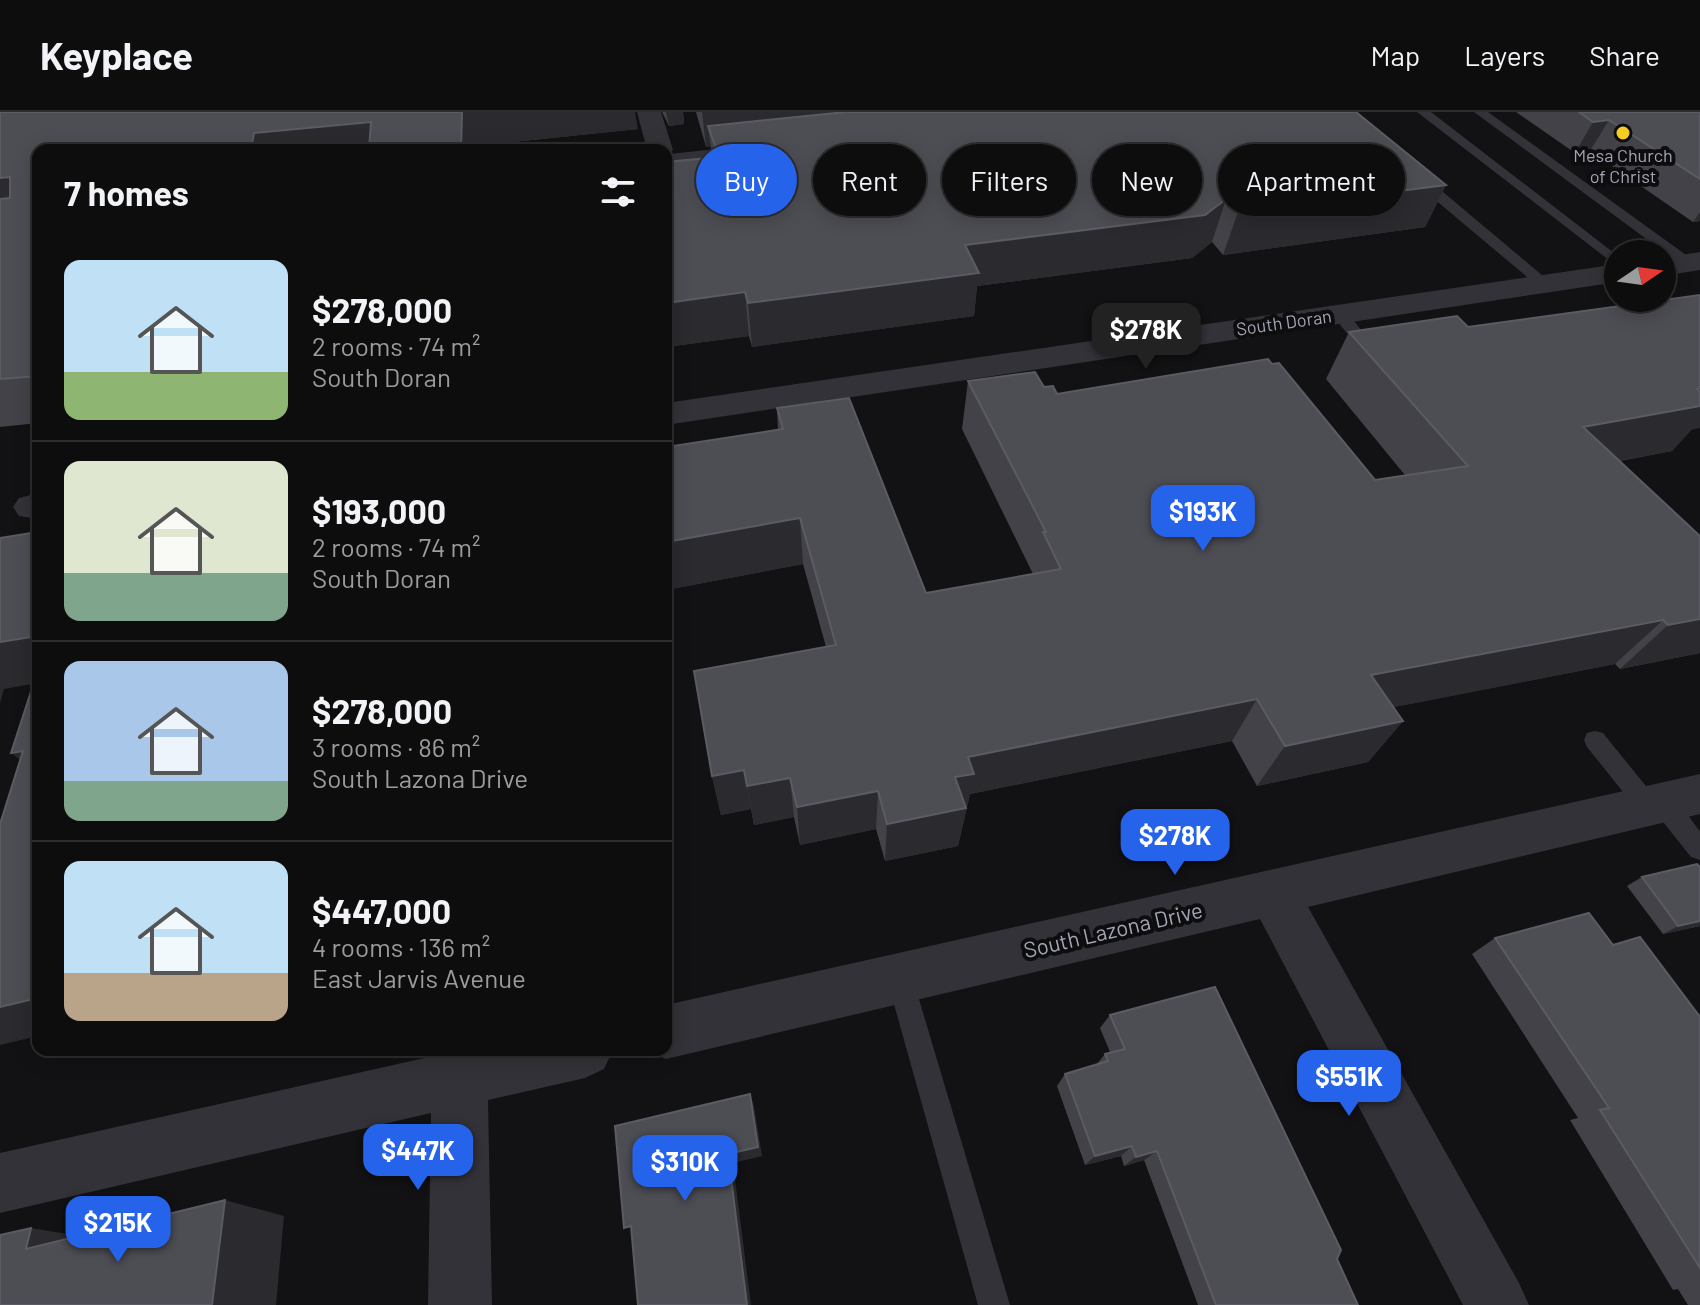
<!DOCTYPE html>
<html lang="en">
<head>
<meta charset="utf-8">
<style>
  body { margin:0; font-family:Barlow,sans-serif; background:#1c1b1c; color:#f1f3f6; height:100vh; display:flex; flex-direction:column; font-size:30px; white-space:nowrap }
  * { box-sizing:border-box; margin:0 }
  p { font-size:26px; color:#9b9c9e }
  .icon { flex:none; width:44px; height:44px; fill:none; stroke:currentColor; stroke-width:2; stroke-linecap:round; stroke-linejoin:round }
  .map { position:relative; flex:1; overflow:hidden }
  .side { position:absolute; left:32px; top:32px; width:640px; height:912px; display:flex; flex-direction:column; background:#0e0d0e; border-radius:16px; box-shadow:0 4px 20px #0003,0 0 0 2px #2e2d2e }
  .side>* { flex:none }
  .guide { position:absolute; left:696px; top:32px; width:760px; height:72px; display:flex; gap:16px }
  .needle { width:52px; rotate:77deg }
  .controls { position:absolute; left:1604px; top:128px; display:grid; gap:16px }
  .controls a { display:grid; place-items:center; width:72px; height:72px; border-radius:50%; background:#0e0d0e; box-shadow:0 4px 20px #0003,0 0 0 2px #2e2d2e; font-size:40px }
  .price { position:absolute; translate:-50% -68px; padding:0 18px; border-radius:16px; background:#2563eb; color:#fff; font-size:26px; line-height:52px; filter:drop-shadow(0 2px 4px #0008) }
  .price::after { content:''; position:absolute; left:50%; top:48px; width:24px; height:18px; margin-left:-12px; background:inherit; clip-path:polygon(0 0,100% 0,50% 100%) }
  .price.on { background:#222; color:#fff }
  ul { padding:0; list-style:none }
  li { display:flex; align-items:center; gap:24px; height:200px; padding:0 32px }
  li+li { border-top:2px solid #2e2d2e }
  li span { display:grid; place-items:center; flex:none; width:224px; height:160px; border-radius:16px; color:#555 }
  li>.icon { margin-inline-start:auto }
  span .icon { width:96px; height:96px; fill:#fffc; stroke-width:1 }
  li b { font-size:34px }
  h2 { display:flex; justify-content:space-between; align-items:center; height:96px; padding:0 32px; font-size:34px }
  .tag { padding:0 28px; border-radius:36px; background:#0e0d0e; box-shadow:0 4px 20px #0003,0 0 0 2px #2e2d2e; font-size:28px; line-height:72px }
  .tag.on { background:#2563eb; color:#fff }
  header { display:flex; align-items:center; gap:48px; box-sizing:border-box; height:112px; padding:0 40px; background:#0e0d0e; border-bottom:2px solid #2e2d2e }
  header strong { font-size:38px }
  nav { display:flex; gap:44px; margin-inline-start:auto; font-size:28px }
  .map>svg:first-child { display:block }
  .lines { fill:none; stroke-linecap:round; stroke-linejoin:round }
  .lane { fill:#323238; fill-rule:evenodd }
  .street { fill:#323238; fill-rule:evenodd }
  .wall { fill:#434248 }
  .shaded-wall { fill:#2b2a2e }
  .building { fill:#4d4d54; stroke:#5b5b63; stroke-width:2 }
  .poi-dot { fill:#f7cd25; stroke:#0d0c0e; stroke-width:3 }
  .labels { text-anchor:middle; stroke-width:8; stroke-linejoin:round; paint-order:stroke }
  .far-poi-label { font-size:18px; fill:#a2a5b4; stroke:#0d0c0e }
  .far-street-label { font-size:18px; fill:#a2a5b4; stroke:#0d0c0e }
  .street-label { font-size:22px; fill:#a2a5b4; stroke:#0d0c0e }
</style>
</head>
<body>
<header>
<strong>Keyplace</strong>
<nav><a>Map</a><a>Layers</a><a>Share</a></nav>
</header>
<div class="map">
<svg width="1700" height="1193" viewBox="0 0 1700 1193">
  <rect width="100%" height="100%" fill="#121113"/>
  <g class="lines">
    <!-- lane -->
    <g class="lane">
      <path d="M1417,0H1431L1618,144V155Z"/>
      <path d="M1474,0H1488L1693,148V154H1683Z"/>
      <path d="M1414,64H1424L1549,169V175H1539L1414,70Z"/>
      <path d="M1340,197L1346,199L1378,239V245H1366L1334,205L1332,202Z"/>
      <path d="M1595,619L1603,621L1654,684C1674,676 1688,705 1700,719V748L1691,745L1656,701L1648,704L1640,701L1587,635L1584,628L1587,621Z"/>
      <path d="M900,854L909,858L913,867L1010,1193H978L887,867L891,858Z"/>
    </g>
    <!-- street -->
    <g class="street">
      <path d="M637,0H661L673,38L670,42L772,31L781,34L785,39L781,44L772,47L666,58V38H647Z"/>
      <path d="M1700,140V158L1662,164V146Z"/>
      <path d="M1618,152V170L666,313V291Z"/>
      <path d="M38,381V407L19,404L13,395L19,386Z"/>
      <path d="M1700,662V702L1308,795L1519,1171L1529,1193H1463L1260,807L666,947L646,938H666V893Z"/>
      <path d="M460,938H613L604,957L585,966L488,988L492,1193H428L431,1001L0,1101V1041Z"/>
    </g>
  </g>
  <!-- wall -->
  <g class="wall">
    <path d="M0,0L638,17L474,34L38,38V311L0,315Z"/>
    <path d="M662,0H683L684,12L669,14Z"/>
    <path d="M696,0H1356L1446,73L1425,115L1223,143L1212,130L1192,146L977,174L974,204L752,235L749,224L666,235V50L712,46L711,35H706Z"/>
    <path d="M1516,0H1700V109L1693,110L1590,39L1575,41Z"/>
    <path d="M1468,215L1691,318L1672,339L1620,349L1700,424V541L1620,557L1615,552L1393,595L1403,609L1368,650L1257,674L1232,629L970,682L958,734L885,749L876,717L800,733L794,705L754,713L751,697L721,703L712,664L826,535L803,452L666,478V335L778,318L777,296L926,481L1033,462L962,317L968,269L1044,275L1057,282L1375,368L1405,363L1326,267L1349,220Z"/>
    <path d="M1642,765L1700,814L1663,822L1627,774Z"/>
    <path d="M1495,826L1613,833L1700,905V1193H1688L1678,1177L1673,1178L1570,1008L1578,1006L1472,842Z"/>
    <path d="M1110,903L1337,1147L1358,1193H1198L1144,1048L1124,1054L1121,1044L1085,1053L1057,974L1065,962L1096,953L1105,942L1110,940L1100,916Z"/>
  </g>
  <!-- shaded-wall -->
  <g class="shaded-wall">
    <path d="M462,0H635L638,17L474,34V38H461Z"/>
    <path d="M666,0H683L684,12L669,14Z"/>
    <path d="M702,0H983L708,14L711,35H706Z"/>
    <path d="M1609,8L1590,39L1575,41L1593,10Z"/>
    <path d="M371,10L382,38H251L254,21Z"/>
    <path d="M0,59L10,65L38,104L0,111Z"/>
    <path d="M1446,73L1425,115L1223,143L1238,100Z"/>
    <path d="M1226,87L1212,130L1192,146L977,174L974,204L752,235L748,191L965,133Z"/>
    <path d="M1700,100V109L1693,110Z"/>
    <path d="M745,180L749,224L666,235V191Z"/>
    <path d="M1700,276V316L1691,318L1672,339L1546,362L1583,315Z"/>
    <path d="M800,406L803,452L666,478V430Z"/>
    <path d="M1700,507V541L1620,557L1668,513Z"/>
    <path d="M1663,508L1615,552L1339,606L1371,563Z"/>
    <path d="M38,524V571L4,577L0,591V530Z"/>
    <path d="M1257,587L1232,629L970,682L958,734L885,749L887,712L955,665L968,645Z"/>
    <path d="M1403,609L1368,650L1257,674L1285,634Z"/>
    <path d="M23,639L38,661L11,641Z"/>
    <path d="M744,658L751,697L721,703L712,664Z"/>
    <path d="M790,666L794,705L754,713L747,674Z"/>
    <path d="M878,679L876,717L800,733L797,695Z"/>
    <path d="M1700,809V814L1663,822L1678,814Z"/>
    <path d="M38,886V924L0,933V895Z"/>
    <path d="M750,982L754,994L762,1044L733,1051L751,1193H747L728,1042Z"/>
    <path d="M1132,1034L1121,1044L1085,1053L1095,1044Z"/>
    <path d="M1157,1039L1144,1048L1124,1054L1136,1045Z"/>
    <path d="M225,1088L284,1104L276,1193H212Z"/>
    <path d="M31,1116L109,1129L26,1137Z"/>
  </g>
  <!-- building -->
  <g class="building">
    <path d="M0,0H462L461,38H369L371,10L254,21L251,38H38V264L0,267V87L10,86V65L0,66Z"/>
    <path d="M846,0H1356L1446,73L1238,100L1226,87L1205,103L965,133L979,161L748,191L745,180L666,191V50L719,45L708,14Z"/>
    <path d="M1579,0H1700V67L1609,8L1593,10Z"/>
    <path d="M1700,183V276L1697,277L1700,280V294L1583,315L1700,424V507L1668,513L1663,508L1371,563L1403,609L1285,634L1257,587L968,645L974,662L955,665L966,696L887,712L878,679L797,695L790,666L747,674L744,658L712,664L694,559L836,533L800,406L666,430V335L783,317L777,296L849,286L926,481L1061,457L1043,420H1046L968,269L1035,260L1044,275L1053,274L1057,282L1268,247L1272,252L1279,251L1375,368L1468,354L1349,220L1457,204L1468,215Z"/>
    <path d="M38,420V524L0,530V426Z"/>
    <path d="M38,558V886L0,895V712L23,639L11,641Z"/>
    <path d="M1697,752L1700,755V809L1678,814L1642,765Z"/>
    <path d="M1589,801L1613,833L1640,825L1700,905V1156L1600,998L1609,996L1495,826Z"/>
    <path d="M1215,875L1341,1138L1337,1147L1358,1193H1216L1157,1039L1136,1045L1132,1034L1095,1044L1065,962L1108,949L1105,942L1125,937L1110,903Z"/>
    <path d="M750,982L758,1035L728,1042L747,1193H638L631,1114L624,1116L615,1014Z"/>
    <path d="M225,1088L212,1193H0V1123L31,1116L26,1137Z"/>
  </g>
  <!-- markers -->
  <circle class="poi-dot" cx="1623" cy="21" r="8"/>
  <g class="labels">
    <!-- far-poi labels -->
    <g class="far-poi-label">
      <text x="1623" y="50">Mesa Church<tspan x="1623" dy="21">of Christ</tspan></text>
    </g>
    <!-- far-street labels -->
    <g class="far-street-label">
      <text transform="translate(1284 211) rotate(-8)" y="6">South Doran</text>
    </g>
    <!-- street labels -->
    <g class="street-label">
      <text transform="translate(1113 818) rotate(-13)" y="8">South Lazona Drive</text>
    </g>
  </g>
</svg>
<div class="controls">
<a><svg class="needle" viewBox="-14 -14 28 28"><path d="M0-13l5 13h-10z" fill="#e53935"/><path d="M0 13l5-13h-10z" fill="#9b9c9e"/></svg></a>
</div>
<b class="price on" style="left:1146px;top:259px">$278K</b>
<b class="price" style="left:1203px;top:441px">$193K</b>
<b class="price" style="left:1175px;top:765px">$278K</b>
<b class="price" style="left:1349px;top:1006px">$551K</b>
<b class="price" style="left:418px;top:1080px">$447K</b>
<b class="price" style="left:685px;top:1091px">$310K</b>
<b class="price" style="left:118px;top:1152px">$215K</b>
<div class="guide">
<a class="tag on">Buy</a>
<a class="tag">Rent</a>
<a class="tag">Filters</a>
<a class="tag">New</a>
<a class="tag">Apartment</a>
</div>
<section class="side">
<h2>7 homes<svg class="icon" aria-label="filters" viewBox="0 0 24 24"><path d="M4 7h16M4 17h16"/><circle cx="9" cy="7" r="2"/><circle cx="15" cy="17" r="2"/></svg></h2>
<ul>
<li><span style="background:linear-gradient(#bfe0f5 70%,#8fb573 0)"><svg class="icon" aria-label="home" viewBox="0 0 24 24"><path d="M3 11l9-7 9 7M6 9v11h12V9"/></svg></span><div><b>$278,000</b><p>2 rooms · 74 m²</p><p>South Doran</p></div></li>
<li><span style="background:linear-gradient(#dfe7d0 70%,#7fa58c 0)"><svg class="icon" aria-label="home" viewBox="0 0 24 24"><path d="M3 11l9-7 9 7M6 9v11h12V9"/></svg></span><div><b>$193,000</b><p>2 rooms · 74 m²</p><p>South Doran</p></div></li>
<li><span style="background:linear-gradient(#a9c7e8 75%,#7fa58c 0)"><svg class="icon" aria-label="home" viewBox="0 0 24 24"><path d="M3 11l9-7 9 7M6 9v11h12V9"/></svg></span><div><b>$278,000</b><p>3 rooms · 86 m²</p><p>South Lazona Drive</p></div></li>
<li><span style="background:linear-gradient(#bfe0f5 70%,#b9a48a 0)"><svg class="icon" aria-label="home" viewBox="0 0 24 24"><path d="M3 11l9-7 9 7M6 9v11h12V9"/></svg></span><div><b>$447,000</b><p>4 rooms · 136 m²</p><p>East Jarvis Avenue</p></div></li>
</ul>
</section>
</div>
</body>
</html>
